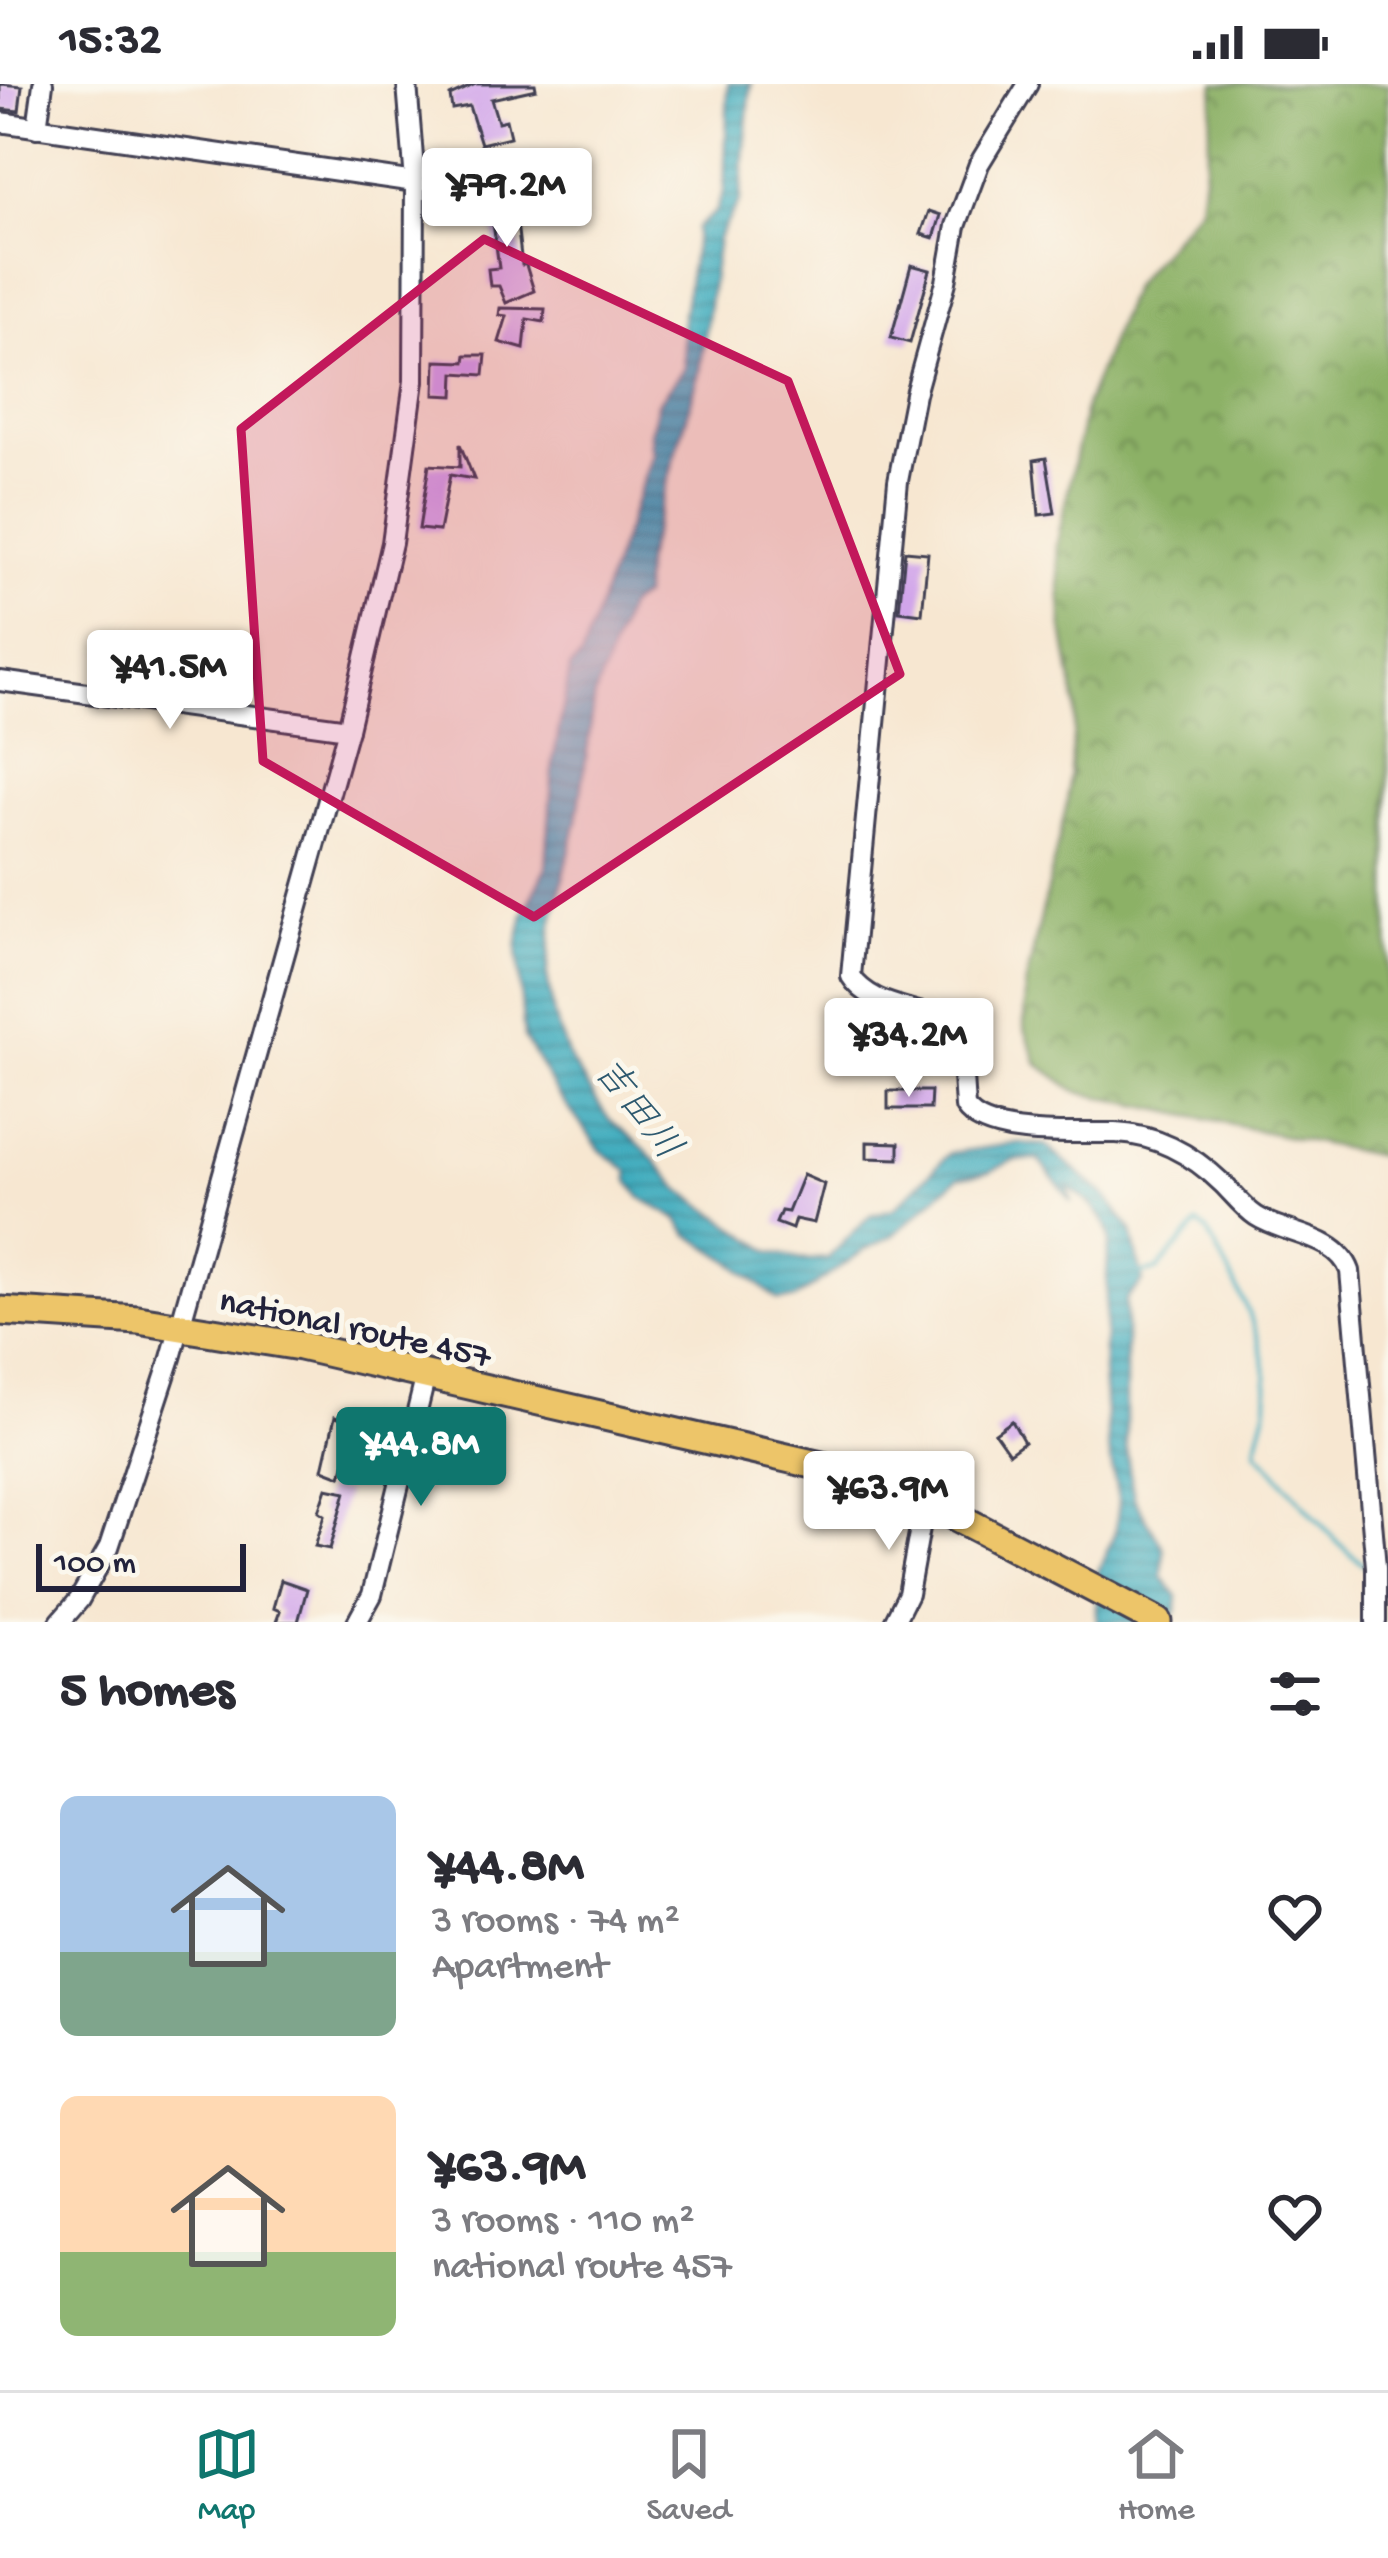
<!DOCTYPE html>
<html lang="en">
<head>
<meta charset="utf-8">
<style>
  body { margin:0; font-family:"Gochi Hand","Klee One",sans-serif; background:#f2f2f3; color:#2b2b33; height:100vh; display:flex; flex-direction:column; font-size:45px; white-space:nowrap }
  * { box-sizing:border-box; margin:0 }
  p { font-size:39px; color:#7c7c81 }
  .icon { flex:none; width:66px; height:66px; fill:none; stroke:currentColor; stroke-width:2; stroke-linecap:round; stroke-linejoin:round }
  .map { position:relative; height:1538px; overflow:hidden }
  .panel { display:flex; flex-direction:column; background:#fff; flex:1 }
  .panel>* { flex:none }
  .scale { position:absolute; left:36px; bottom:30px; width:210px; box-sizing:border-box; padding-left:12px; border:6px solid #22223b; border-top:0; font-size:33px; line-height:42px; white-space:nowrap; color:#22223b; -webkit-text-stroke:9px #fbf7ec; paint-order:stroke }
  .price { position:absolute; translate:-50% -102px; padding:0 27px; border-radius:12px; background:#fff; color:#222; font-size:39px; line-height:78px; filter:drop-shadow(0 3px 6px #0008) }
  .price::after { content:''; position:absolute; left:50%; top:72px; width:36px; height:27px; margin-left:-18px; background:inherit; clip-path:polygon(0 0,100% 0,50% 100%) }
  .price.current { background:#0f766e; color:#fff }
  ul { padding:0; list-style:none }
  li { display:flex; align-items:center; gap:36px; height:300px; padding:0 60px }
  li span { display:grid; place-items:center; flex:none; width:336px; height:240px; border-radius:18px; color:#555 }
  li>.icon { margin-inline-start:auto }
  span .icon { width:144px; height:144px; fill:#fffc; stroke-width:1 }
  li b { font-size:51px }
  h2 { display:flex; justify-content:space-between; align-items:center; height:144px; padding:0 60px; font-size:51px }
  .status { display:flex; justify-content:space-between; align-items:center; height:84px; padding:0 60px; background:#fff; direction:ltr }
  .status svg { height:33px; fill:currentColor }
  .dock { display:flex; justify-content:space-around; align-items:center; height:168px; border-top:3px solid #e1e1e2; background:#fff; font-size:33px; color:#7c7c81 }
  .dock a { display:grid; justify-items:center; gap:6px }
  .dock .current { color:#0f766e }
  .map>svg:first-child { display:block }
  .forest { fill:url(#forest-crowns); stroke:#576a50; stroke-width:3 }
  .water { fill:url(#water-rules); stroke:#30667c; stroke-width:3 }
  .lines { fill:none; stroke-linecap:round; stroke-linejoin:round }
  .stream { stroke:#3eabbd; stroke-width:4.5 }
  .building { fill:#d1a5ea }
  .minor-casing { stroke:#424052; stroke-width:24 }
  .highway-casing { stroke:#424052; stroke-width:33 }
  .minor { stroke:#fff; stroke-width:18 }
  .highway { stroke:#edc569; stroke-width:27 }
  .marked { fill:#c2185b; fill-opacity:0.2; stroke:#c2185b; stroke-width:9; stroke-linejoin:round }
  .labels { text-anchor:middle; stroke-width:10; stroke-linejoin:round; paint-order:stroke }
  .street-label { font-size:36px; fill:#22223b; stroke:#fbf7ec }
  .water-label { font-size:39px; font-style:italic; fill:#2d596f; stroke:#fbf7ec }
</style>
</head>
<body>
<div class="status"><b>15:32</b><svg viewBox="0 0 49 12"><path d="M0 12V9h3v3zM5 12V6h3v6zM10 12V3h3v9zM15 12V0h3v12zM26 1h20v11H26zM47 4h2v5h-2z"/></svg></div>
<div class="map">
<svg width="1388" height="1538" viewBox="0 0 1388 1538">
  <defs>
    <pattern id="forest-crowns" width="20" height="18" patternUnits="userSpaceOnUse" patternTransform="scale(3)"><rect width="20" height="18" fill="#8cb166"/><path d="M2 6a3 3 0 1 1 6 0M12 15a3 3 0 1 1 6 0" fill="none" stroke="#729055"/></pattern>
    <pattern id="water-rules" width="6" height="5" patternUnits="userSpaceOnUse" patternTransform="scale(3)"><rect width="6" height="5" fill="#3eabbd"/><path d="M0 2.5h6" fill="none" stroke="#348b9b"/></pattern>
  </defs>
  <rect width="100%" height="100%" fill="#fbf7ec"/>
  <filter id="ink" filterUnits="userSpaceOnUse"><feTurbulence type="fractalNoise" baseFrequency=".00833" numOctaves="2"/><feDisplacementMap in="SourceGraphic" scale="24" xChannelSelector="R" yChannelSelector="G"/><feConvolveMatrix kernelMatrix="1 2 1 2 8 2 1 2 1" color-interpolation-filters="sRGB"/></filter>
  <filter id="wash" filterUnits="userSpaceOnUse"><feTurbulence type="fractalNoise" baseFrequency=".004" numOctaves="4" result="noise"/><feDisplacementMap in="SourceGraphic" scale="48" xChannelSelector="R" yChannelSelector="G"/><feGaussianBlur stdDeviation="2.7" result="paint"/><feColorMatrix in="noise" values="0 0 0 0 0 0 0 0 0 0 0 0 0 0 0 0 0 1.4 0 .05"/><feComposite in="paint" operator="in"/></filter>
  <g filter="url(#wash)">
    <rect width="100%" height="100%" fill="#f7e7d1"/>
    <!-- forest -->
    <path class="forest" d="M1215,0H1388V1074L1077,1008L1038,980L1024,943L1025,903L1067,719L1076,623L1063,544L1057,460L1086,320L1132,202L1200,122Z"/>
    <!-- water -->
    <path class="water" d="M728,0H751L740,117L718,154L700,287L644,479L643,512L627,523L595,612L577,737L552,841L547,891L554,932L569,974L608,1034L646,1066L681,1106L771,1168L807,1176L828,1174L870,1131L894,1125L950,1069L1018,1059L1045,1061L1108,1114L1132,1147L1143,1198L1126,1215V1364L1134,1414L1164,1465L1162,1493L1178,1512L1177,1527L1166,1538H1097V1490L1115,1448L1119,1420L1108,1361L1103,1289L1108,1167C1117,1141 1088,1116 1067,1102L1072,1118L1039,1076H1014L989,1088L959,1093L894,1151L863,1167L795,1215L778,1216L729,1176L688,1150L677,1135L641,1114L629,1097V1087L601,1067L554,1005L524,953L517,863L524,830L546,784L553,678L570,584L581,573L652,371L650,349L657,320L684,284L682,236L697,144L715,128L724,107Z"/>
    <g class="lines">
      <!-- stream -->
      <path class="stream" d="M1141,1190L1157,1186L1198,1140L1207,1147C1234,1199 1272,1259 1267,1320C1265,1336 1257,1351 1257,1367L1338,1459L1364,1481"/>
    </g>
    <g id="blocks">
      <!-- building -->
      <g class="building">
        <path d="M0,0L22,2L19,27L0,25Z"/>
        <path d="M476,0H535L536,5L491,15L498,38L506,36L510,53L481,60L469,22L452,25L450,12Z"/>
        <path d="M496,92L503,125L515,122L522,181H526L534,207L506,219L499,202H490L488,185L499,184L487,93Z"/>
        <path d="M553,101L557,122L531,125L527,106Z"/>
        <path d="M929,127L941,131L934,154L921,150Z"/>
        <path d="M911,181L930,186L910,259L891,254Z"/>
        <path d="M500,224L545,225L544,238L527,235L524,265L499,258L507,232L499,231Z"/>
        <path d="M466,271H486L484,291L455,289L454,312L435,311L436,277L465,278Z"/>
        <path d="M460,360L474,395L450,391L439,447L419,445L429,381L460,383Z"/>
        <path d="M1046,374L1055,429L1039,431L1034,376Z"/>
        <path d="M905,467L928,469L922,530L899,527Z"/>
        <path d="M888,1007H931L930,1025H888Z"/>
        <path d="M867,1058L899,1059V1075L867,1074Z"/>
        <path d="M803,1091L824,1100L814,1139L795,1135L792,1145L776,1139L781,1127L788,1128Z"/>
        <path d="M335,1333L356,1339L341,1392L323,1385Z"/>
        <path d="M1012,1337L1024,1358L1009,1369L995,1349Z"/>
        <path d="M327,1404L346,1408L330,1465L315,1462L325,1431L319,1427Z"/>
        <path d="M281,1496L307,1505L298,1538H276L280,1527L273,1524Z"/>
      </g>
    </g>
  </g>
  <g filter="url(#ink)">
    <use href="#blocks" fill-opacity="0" stroke="#424052" stroke-width="3"/>
    <g class="lines">
      <defs>
        <g id="minor">
          <path d="M1028,0L979,80L956,142L946,198L915,310L898,397L851,892C872,927 929,922 960,946L965,1023C987,1056 1078,1048 1116,1049C1158,1051 1193,1071 1223,1100C1233,1110 1244,1124 1256,1132C1285,1151 1337,1151 1350,1187L1376,1483V1538"/>
          <path d="M0,38L415,98"/>
          <path d="M37,44L43,0"/>
          <path d="M0,597L348,645"/>
          <path d="M60,1538L79,1516L109,1463L171,1274L348,645L392,459L414,297L415,98L407,0"/>
          <path d="M357,1538L372,1511L426,1291"/>
          <path d="M894,1538L908,1510L925,1416"/>
        </g>
        <path id="highway" d="M0,1227L138,1236L300,1262L839,1386L925,1416L1158,1538"/>
      </defs>
      <!-- minor casing -->
      <use href="#minor" class="minor-casing"/>
      <!-- highway casing -->
      <use href="#highway" class="highway-casing"/>
      <!-- minor -->
      <use href="#minor" class="minor"/>
      <!-- highway -->
      <use href="#highway" class="highway"/>
    </g>
  </g>
  <!-- marked area -->
  <path class="marked" d="M484,155L788,297L900,590L534,833L263,677L241,345Z"/>
  <g class="labels">
    <!-- street labels -->
    <g class="street-label">
      <text transform="translate(356 1241) rotate(12)" y="13">national route 457</text>
    </g>
    <!-- water labels -->
    <g class="water-label">
      <text transform="translate(640 1023) rotate(52)" y="14">吉田川</text>
    </g>
  </g>
</svg>
<div class="scale">100 m</div>
<b class="price" style="left:507px;top:166px">¥79.2M</b>
<b class="price" style="left:170px;top:648px">¥41.5M</b>
<b class="price" style="left:909px;top:1016px">¥34.2M</b>
<b class="price current" style="left:421px;top:1425px">¥44.8M</b>
<b class="price" style="left:889px;top:1469px">¥63.9M</b>
</div>
<section class="panel">
<h2>5 homes<svg class="icon" aria-label="filters" viewBox="0 0 24 24"><path d="M4 7h16M4 17h16"/><circle cx="9" cy="7" r="2"/><circle cx="15" cy="17" r="2"/></svg></h2>
<ul>
<li><span style="background:linear-gradient(#a9c7e8 65%,#7fa58c 0)"><svg class="icon" aria-label="home" viewBox="0 0 24 24"><path d="M3 11l9-7 9 7M6 9v11h12V9"/></svg></span><div><b>¥44.8M</b><p>3 rooms · 74 m²</p><p>Apartment</p></div><svg class="icon" aria-label="heart" viewBox="0 0 24 24"><path d="M12 20l-8-8c-3-5 5-10 8-4 3-6 11-1 8 4z"/></svg></li>
<li><span style="background:linear-gradient(#ffd9b3 65%,#8fb573 0)"><svg class="icon" aria-label="home" viewBox="0 0 24 24"><path d="M3 11l9-7 9 7M6 9v11h12V9"/></svg></span><div><b>¥63.9M</b><p>3 rooms · 110 m²</p><p>national route 457</p></div><svg class="icon" aria-label="heart" viewBox="0 0 24 24"><path d="M12 20l-8-8c-3-5 5-10 8-4 3-6 11-1 8 4z"/></svg></li>
</ul>
</section>
<nav class="dock">
<a class="current"><svg class="icon" aria-label="map" viewBox="0 0 24 24"><path d="M3 6l6-2 6 2 6-2v14l-6 2-6-2-6 2zM9 4v14M15 6v14"/></svg>Map</a>
<a><svg class="icon" aria-label="saved" viewBox="0 0 24 24"><path d="M7 4h10v16l-5-4-5 4z"/></svg>Saved</a>
<a><svg class="icon" aria-label="home" viewBox="0 0 24 24"><path d="M3 11l9-7 9 7M6 9v11h12V9"/></svg>Home</a>
</nav>
</body>
</html>
